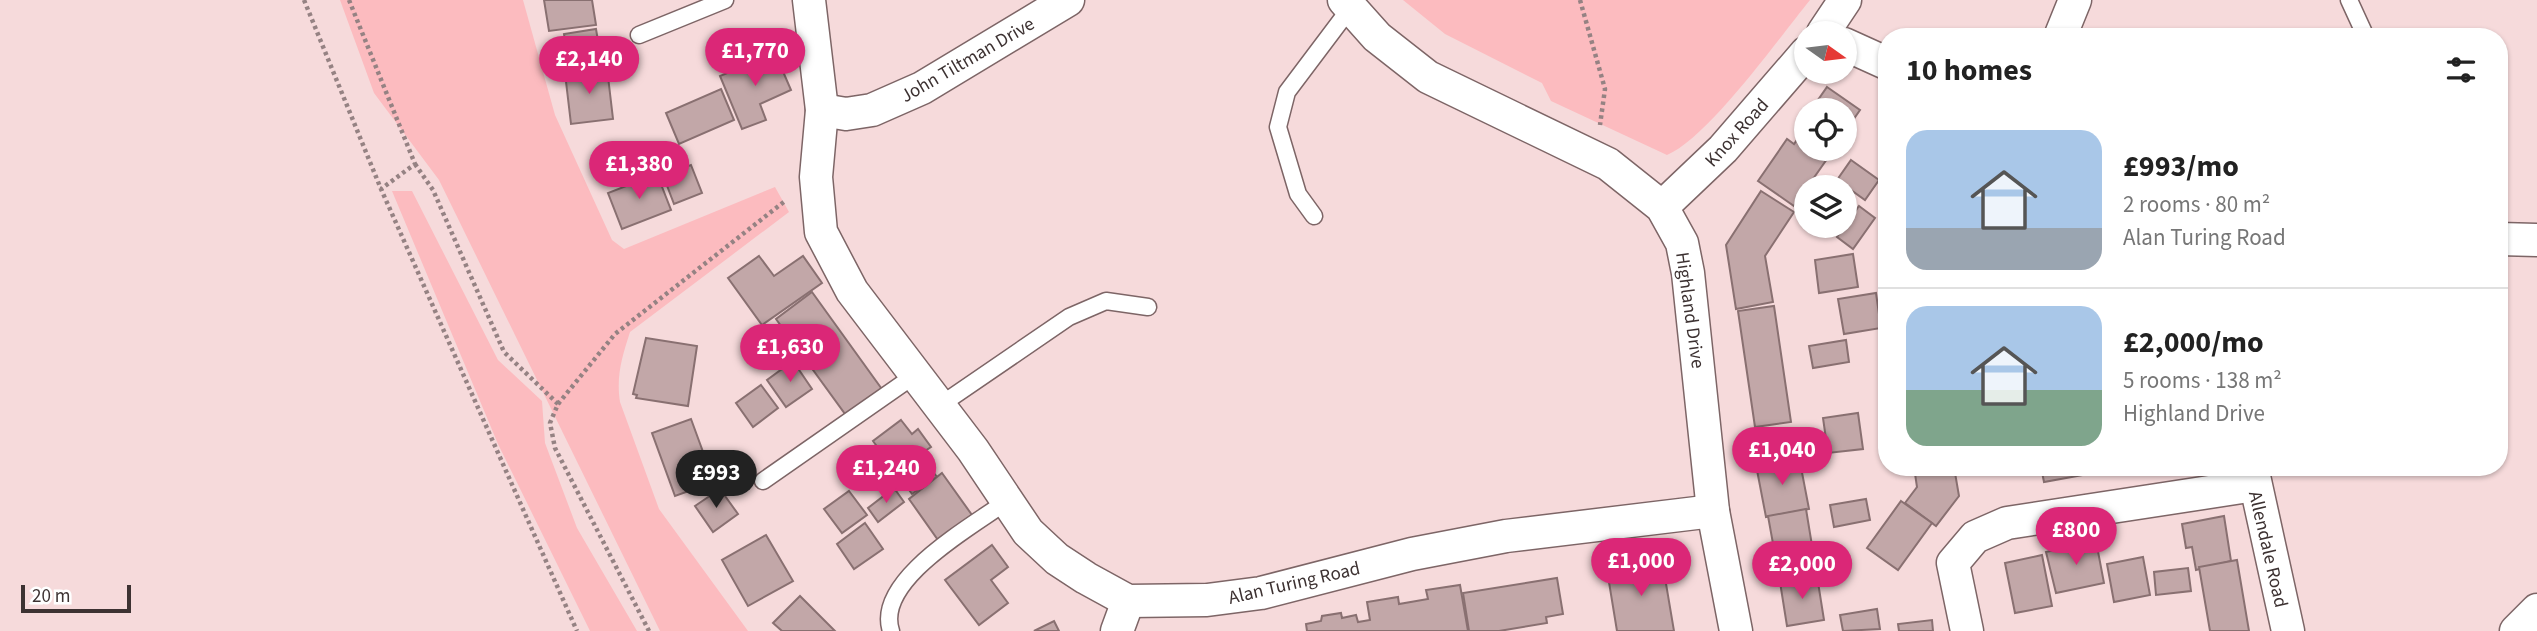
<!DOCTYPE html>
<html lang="en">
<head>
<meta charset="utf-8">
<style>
  body { margin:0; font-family:"Source Sans 3",sans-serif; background:#f2f2f2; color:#222; height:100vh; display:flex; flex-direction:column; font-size:26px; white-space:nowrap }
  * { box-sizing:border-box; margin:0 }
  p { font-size:23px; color:#767676 }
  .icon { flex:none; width:38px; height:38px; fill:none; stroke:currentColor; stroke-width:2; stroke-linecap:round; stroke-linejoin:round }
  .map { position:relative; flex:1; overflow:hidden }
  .details { position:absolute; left:1878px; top:28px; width:630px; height:448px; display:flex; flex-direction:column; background:#fff; border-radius:28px; box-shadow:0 2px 5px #0004 }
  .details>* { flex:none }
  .needle { width:46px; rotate:104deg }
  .tools { position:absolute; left:1794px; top:21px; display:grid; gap:14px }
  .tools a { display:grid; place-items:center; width:63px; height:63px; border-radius:50%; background:#fff; box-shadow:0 2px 5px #0004; font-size:35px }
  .scale { position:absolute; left:21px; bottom:18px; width:110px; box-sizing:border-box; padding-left:7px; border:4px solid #3d3232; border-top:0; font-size:19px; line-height:24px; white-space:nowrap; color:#3d3232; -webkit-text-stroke:5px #fff; paint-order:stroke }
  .price { position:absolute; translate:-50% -60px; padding:0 16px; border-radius:24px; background:#db2777; color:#fff; font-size:23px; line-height:46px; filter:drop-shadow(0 2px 4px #0008) }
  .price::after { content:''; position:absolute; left:50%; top:42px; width:21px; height:16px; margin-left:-10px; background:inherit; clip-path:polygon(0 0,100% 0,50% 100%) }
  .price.selected { background:#222; color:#fff }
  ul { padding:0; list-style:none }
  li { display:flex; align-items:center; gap:21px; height:175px; padding:0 28px }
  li+li { border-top:2px solid #e0e0e0 }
  li span { display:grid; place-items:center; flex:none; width:196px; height:140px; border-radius:21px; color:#555 }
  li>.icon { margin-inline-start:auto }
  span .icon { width:84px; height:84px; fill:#fffc; stroke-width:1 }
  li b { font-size:30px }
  h2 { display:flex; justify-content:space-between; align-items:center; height:84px; padding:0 28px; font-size:30px }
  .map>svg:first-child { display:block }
  .green { fill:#fcbbbf }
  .building { fill:#c2a7a8; stroke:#897071; stroke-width:2 }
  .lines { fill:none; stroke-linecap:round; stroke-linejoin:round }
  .service-casing { stroke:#7d6566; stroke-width:19 }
  .minor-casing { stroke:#7d6566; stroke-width:35 }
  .path { stroke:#958283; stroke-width:4.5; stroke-dasharray:3.5 3.5; stroke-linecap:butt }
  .service { stroke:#fff; stroke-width:16 }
  .minor { stroke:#fff; stroke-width:32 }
  .labels { text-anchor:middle; stroke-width:5; stroke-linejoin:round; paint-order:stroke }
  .street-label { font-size:19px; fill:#3d3232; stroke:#fff }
</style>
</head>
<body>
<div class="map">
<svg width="2537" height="631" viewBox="0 0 2537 631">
  <rect width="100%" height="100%" fill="#f6dadb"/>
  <!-- green -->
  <g class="green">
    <path d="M340,0H523L555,115L612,240L624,249L775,187L789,212L630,332C622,357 616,376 620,402L659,509L748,631H660L439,180L374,93Z"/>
    <path d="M1403,0H1810C1779,38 1708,138 1667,155L1551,101L1542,83L1445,34Z"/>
    <path d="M392,191H412L498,360L542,401L545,443L577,528L637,631H590L498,444Z"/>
  </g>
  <!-- building -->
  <g class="building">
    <path d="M544,0H592L596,25L549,31Z"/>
    <path d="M596,29L601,59L569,65L564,34Z"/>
    <path d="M775,53L791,90L760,104L766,120L742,129L720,76Z"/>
    <path d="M607,68L613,119L571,124L565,73Z"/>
    <path d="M1827,87L1860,110L1844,133V110H1811Z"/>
    <path d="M721,89L734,120L679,144L666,113Z"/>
    <path d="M1806,117V149H1834L1794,206L1758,181L1787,139L1794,144L1801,134L1797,130Z"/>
    <path d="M1851,160L1879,180L1865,200L1837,180Z"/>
    <path d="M691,165L702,193L674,204L663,175Z"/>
    <path d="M657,174L671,210L622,229L608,193Z"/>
    <path d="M1761,191L1794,212L1765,256L1773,302L1736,309L1726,245Z"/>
    <path d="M1859,206L1875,218L1853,249L1837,237Z"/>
    <path d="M1853,254L1858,287L1819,293L1815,260Z"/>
    <path d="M759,256L774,276L803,256L822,283L762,325L728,278Z"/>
    <path d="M812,292L884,392L848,418L776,319Z"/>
    <path d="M1876,293L1881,328L1844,334L1838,299Z"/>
    <path d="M1774,306L1791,422L1755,427L1738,311Z"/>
    <path d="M646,338L697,346L688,406L636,398L637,395L633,394Z"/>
    <path d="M1846,340L1849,362L1813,368L1809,346Z"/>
    <path d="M793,361L812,389L786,407L767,380Z"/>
    <path d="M761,385L778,408L753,427L736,403Z"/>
    <path d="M1858,413L1863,449L1828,453L1823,418Z"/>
    <path d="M691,419L714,482L675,496L652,433Z"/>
    <path d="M901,420L912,434L918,429L931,447L925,451L933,461L928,465L937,477L912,494L873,441Z"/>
    <path d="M1799,457L1809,509L1766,517L1756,465Z"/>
    <path d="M1914,467H1954L1959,496L1936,526L1905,503L1917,487Z"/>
    <path d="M2041,467H2093L2094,473L2044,482Z"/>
    <path d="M942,473L972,515L938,540L909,499Z"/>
    <path d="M894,488L904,502L878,522L868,508Z"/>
    <path d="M720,489L738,514L713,532L695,506Z"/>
    <path d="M849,491L867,515L842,533L824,509Z"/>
    <path d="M1866,499L1870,520L1834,527L1830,505Z"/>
    <path d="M1901,501L1932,523L1898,570L1867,548Z"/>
    <path d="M1806,509L1817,576L1780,582L1768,516Z"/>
    <path d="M2224,516L2231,561L2196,570L2192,547L2186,548L2182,524Z"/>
    <path d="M865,523L883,549L854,569L837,544Z"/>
    <path d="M766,535L793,581L748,606L722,560Z"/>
    <path d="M2096,541L2104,583L2056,593L2046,552Z"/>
    <path d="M992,545L1008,567L991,580L1008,603L979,625L945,580Z"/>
    <path d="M2042,555L2052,606L2015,613L2005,563Z"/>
    <path d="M2143,557L2150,595L2114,602L2107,564Z"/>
    <path d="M1662,560L1674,631H1617L1607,570Z"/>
    <path d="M2237,560L2249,631H2210L2199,567Z"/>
    <path d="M2188,568L2191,591L2156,595L2154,572Z"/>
    <path d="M1817,576L1824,620L1787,626L1780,582Z"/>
    <path d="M1557,578L1563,614L1546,617L1547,623L1499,631H1469L1463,593Z"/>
    <path d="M1460,585L1468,631H1307L1306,624L1321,621L1322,616L1341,613L1342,618L1356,615L1358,622L1370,620L1367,602L1398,597L1399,604L1428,599L1426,590Z"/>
    <path d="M800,596L835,631H782L773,623Z"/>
    <path d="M1877,609L1880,629L1843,631L1840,615Z"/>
    <path d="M1932,620L1933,631H1899L1898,624Z"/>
    <path d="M1054,621L1059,631H1034Z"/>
  </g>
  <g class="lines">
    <defs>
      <g id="service">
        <path d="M2349,0L2366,37"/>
        <path d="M639,35L725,0"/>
        <path d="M1314,216L1298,194L1278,127L1287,92L1351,7"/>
        <path d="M939,406L1069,317L1106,301L1148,307"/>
        <path d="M763,481L915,375"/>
        <path d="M891,631C874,580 973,526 1007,501"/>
      </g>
      <g id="minor">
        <path d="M809,0L822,110L816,177L821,232L852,291L973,450L1028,532L1057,559L1086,578L1128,601L1207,600L1261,593L1412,554L1506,536L1713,511"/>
        <path d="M1344,0L1377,37L1428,77L1608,164L1662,207L1682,243L1688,273L1713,511L1736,631"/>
        <path d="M1823,33L1845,0"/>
        <path d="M2060,37L2075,0"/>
        <path d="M1844,44L1886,63"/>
        <path d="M822,110L846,114L872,110L922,88L1068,0"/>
        <path d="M1662,207L1723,149L1806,53"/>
        <path d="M2499,239L2537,240"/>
        <path d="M2252,467L2288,631"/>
        <path d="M1117,631L1128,601"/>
        <path d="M1967,631L1953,563L1975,537L2007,523L2255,485"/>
        <path d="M2516,631L2537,610"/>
      </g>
    </defs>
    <!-- service casing -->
    <use href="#service" class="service-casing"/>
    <!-- minor casing -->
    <use href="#minor" class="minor-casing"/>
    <!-- path -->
    <g class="path">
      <path d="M304,0L381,189L577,631"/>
      <path d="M349,0L415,164L381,189"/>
      <path d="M1580,0L1605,89L1600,125"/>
      <path d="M415,164L433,190L504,352L558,404L550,423L555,448L649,631"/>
      <path d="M558,404L615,334L785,201"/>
    </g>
    <!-- service -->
    <use href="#service" class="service"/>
    <!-- minor -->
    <use href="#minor" class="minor"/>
  </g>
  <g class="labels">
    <!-- street labels -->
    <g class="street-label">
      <text transform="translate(967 59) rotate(-30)" y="7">John Tiltman Drive</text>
      <text transform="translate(1736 132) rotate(-48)" y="7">Knox Road</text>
      <text transform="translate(1691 310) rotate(82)" y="7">Highland Drive</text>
      <text transform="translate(2269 549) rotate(77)" y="7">Allendale Road</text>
      <text transform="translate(1294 582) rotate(-13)" y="7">Alan Turing Road</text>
    </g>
  </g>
</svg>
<div class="tools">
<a><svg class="needle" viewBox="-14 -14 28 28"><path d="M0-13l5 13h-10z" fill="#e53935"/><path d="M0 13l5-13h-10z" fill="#767676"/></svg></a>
<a><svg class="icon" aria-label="locate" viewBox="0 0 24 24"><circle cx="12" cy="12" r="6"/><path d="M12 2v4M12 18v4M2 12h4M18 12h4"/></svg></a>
<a><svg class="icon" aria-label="layers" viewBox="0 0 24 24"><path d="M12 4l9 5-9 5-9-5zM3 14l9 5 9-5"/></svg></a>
</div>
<div class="scale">20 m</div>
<b class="price" style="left:755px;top:88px">£1,770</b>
<b class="price" style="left:589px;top:96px">£2,140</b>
<b class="price" style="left:639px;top:201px">£1,380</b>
<b class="price" style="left:790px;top:384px">£1,630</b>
<b class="price" style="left:1782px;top:487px">£1,040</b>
<b class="price" style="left:886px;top:505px">£1,240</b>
<b class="price selected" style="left:716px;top:510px">£993</b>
<b class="price" style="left:2076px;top:567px">£800</b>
<b class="price" style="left:1641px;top:598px">£1,000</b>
<b class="price" style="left:1802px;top:601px">£2,000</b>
<section class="details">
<h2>10 homes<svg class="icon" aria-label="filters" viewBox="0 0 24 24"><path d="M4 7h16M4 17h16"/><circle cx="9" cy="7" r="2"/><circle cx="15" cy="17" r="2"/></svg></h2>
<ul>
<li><span style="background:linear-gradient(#a9c7e8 70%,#9aa5b1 0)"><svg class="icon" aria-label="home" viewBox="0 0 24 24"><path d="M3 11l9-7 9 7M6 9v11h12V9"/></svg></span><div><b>£993/mo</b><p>2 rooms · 80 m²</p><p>Alan Turing Road</p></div></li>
<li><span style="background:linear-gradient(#a9c7e8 60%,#7fa58c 0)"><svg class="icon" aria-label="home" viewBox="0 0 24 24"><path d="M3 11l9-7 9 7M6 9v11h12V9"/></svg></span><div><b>£2,000/mo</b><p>5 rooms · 138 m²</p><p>Highland Drive</p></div></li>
</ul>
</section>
</div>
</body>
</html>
